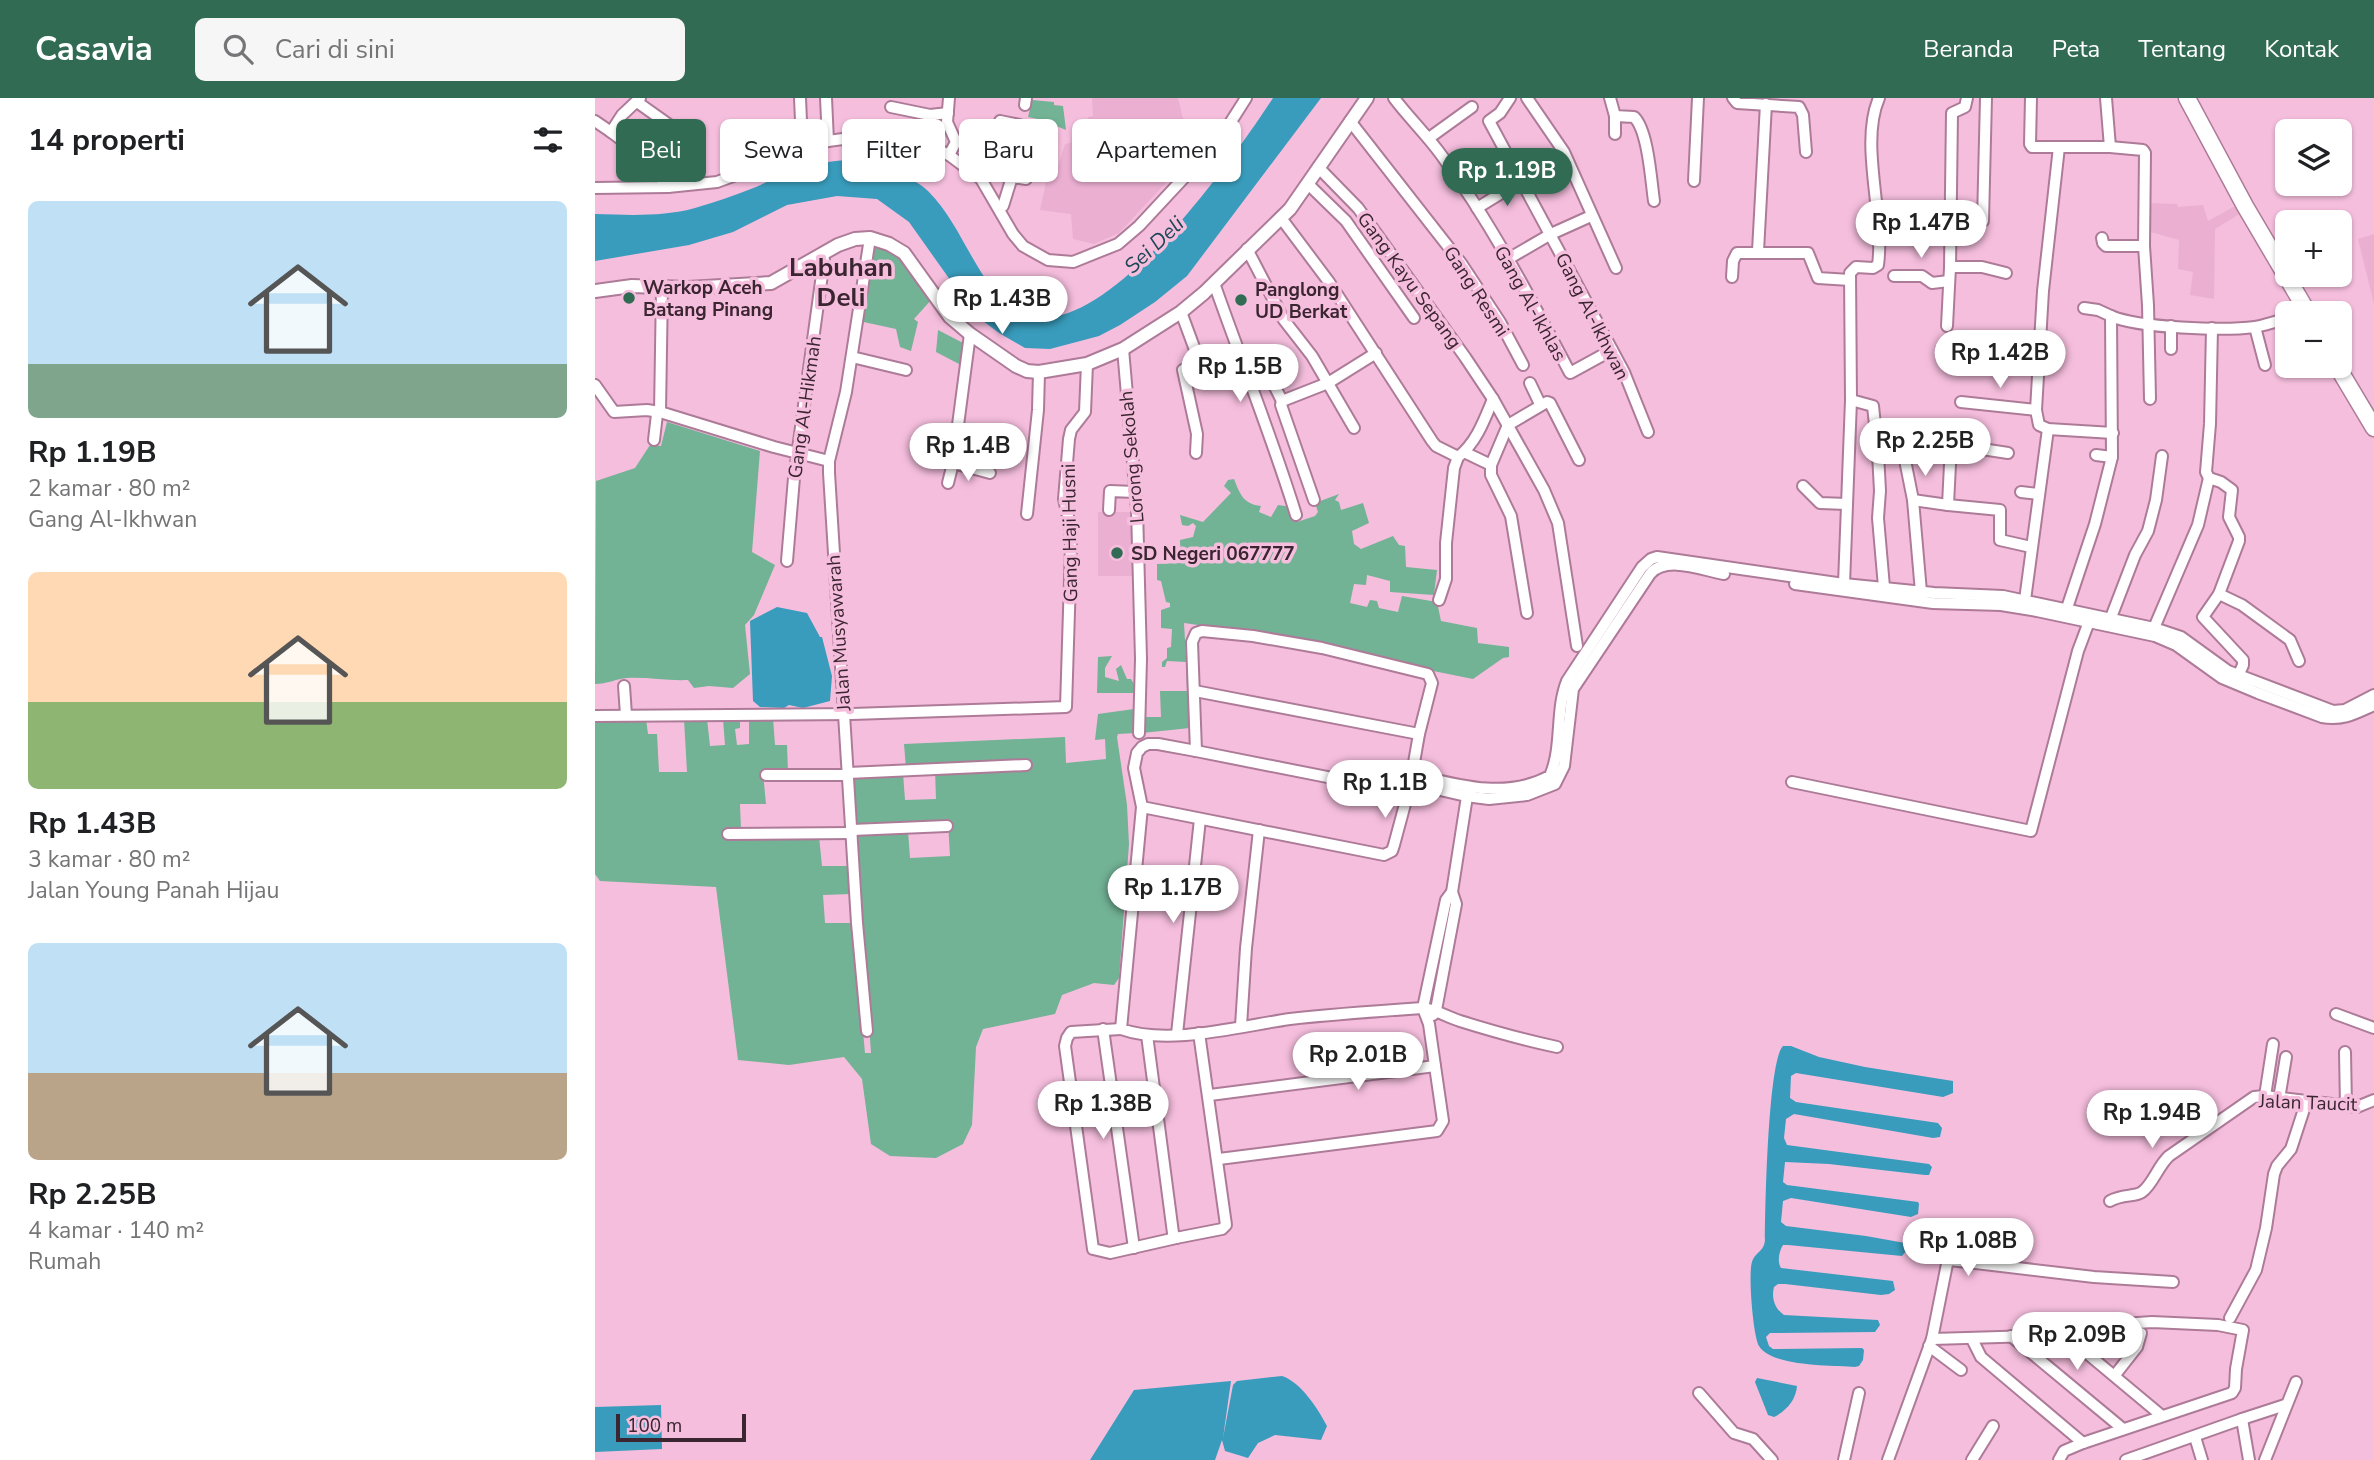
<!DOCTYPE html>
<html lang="id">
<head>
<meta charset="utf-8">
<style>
  body { margin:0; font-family:"Nunito Sans",sans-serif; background:#f6f6f6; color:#202124; height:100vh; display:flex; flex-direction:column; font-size:26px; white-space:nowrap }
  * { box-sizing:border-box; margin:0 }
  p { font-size:23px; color:#757577 }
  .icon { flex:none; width:38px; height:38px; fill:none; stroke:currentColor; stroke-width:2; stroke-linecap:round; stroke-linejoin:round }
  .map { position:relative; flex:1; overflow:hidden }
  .details { display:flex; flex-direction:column; background:#fff; width:595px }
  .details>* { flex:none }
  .guide { position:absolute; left:21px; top:21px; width:665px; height:63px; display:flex; gap:14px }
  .tools { position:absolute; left:1680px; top:21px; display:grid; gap:14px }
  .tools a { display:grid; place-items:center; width:77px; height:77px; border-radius:10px; background:#fff; box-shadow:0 2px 5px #0004; font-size:35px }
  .scale { position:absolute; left:21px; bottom:18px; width:130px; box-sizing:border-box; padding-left:7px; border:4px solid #3a2531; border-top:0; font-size:19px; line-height:24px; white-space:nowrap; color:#3a2531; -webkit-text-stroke:5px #f5bedd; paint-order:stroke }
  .price { position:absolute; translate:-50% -60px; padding:0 16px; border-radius:24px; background:#fff; color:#222; font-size:23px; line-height:46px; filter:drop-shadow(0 2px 4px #0008) }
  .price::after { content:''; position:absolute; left:50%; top:42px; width:21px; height:16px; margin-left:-10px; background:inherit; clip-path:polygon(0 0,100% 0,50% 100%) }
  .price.current { background:#326b53; color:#fff }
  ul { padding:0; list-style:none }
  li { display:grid; align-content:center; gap:14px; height:371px; padding:0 28px }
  li span { display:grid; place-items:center; height:217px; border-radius:10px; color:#555 }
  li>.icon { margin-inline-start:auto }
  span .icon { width:126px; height:126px; fill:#fffc; stroke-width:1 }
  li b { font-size:30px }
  h2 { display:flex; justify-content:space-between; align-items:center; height:84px; padding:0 28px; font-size:30px }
  .tag { padding:0 24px; border-radius:10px; background:#fff; box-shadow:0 2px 5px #0004; font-size:24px; line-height:63px }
  .tag.current { background:#326b53; color:#fff }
  header { display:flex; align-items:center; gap:42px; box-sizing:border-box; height:98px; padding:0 35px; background:#326b53; color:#fff }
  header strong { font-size:33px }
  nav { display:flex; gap:38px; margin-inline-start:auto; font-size:24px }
  .search { width:490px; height:63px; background:#f6f6f6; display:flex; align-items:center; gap:18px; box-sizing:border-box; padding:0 24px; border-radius:10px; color:#757577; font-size:26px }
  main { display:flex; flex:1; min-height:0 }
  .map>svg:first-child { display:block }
  .built { fill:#ebafd2 }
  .green { fill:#72b295 }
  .water { fill:#399cbc }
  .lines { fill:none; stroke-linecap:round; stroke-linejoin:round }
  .minor-casing { stroke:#ad7b98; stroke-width:14 }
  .tertiary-casing { stroke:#ad7b98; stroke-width:16 }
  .primary-casing { stroke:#ad7b98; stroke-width:19 }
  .minor { stroke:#fff; stroke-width:10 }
  .tertiary { stroke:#fff; stroke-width:12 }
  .primary { stroke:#fff; stroke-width:16 }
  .poi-dot { fill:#326b53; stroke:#f5bedd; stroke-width:2.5 }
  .labels { text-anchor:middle; stroke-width:7; stroke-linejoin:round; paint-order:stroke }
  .street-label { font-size:19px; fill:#3a2531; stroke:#f5bedd }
  .poi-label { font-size:19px; font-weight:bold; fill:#3a2531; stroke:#f5bedd; text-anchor:start }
  .water-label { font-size:21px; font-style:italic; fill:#1d4756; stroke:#f5bedd }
  .district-label { font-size:26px; font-weight:bold; fill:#3a2531; stroke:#f5bedd }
</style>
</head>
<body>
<header>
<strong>Casavia</strong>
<div class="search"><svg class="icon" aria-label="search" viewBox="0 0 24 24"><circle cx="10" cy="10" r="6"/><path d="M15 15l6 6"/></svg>Cari di sini</div>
<nav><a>Beranda</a><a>Peta</a><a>Tentang</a><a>Kontak</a></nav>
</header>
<main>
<section class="details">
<h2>14 properti<svg class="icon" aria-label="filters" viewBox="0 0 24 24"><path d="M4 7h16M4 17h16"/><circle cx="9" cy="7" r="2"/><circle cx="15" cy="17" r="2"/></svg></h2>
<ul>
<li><span style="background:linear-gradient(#bfe0f5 75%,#7fa58c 0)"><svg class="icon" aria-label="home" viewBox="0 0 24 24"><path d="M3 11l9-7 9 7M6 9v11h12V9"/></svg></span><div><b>Rp 1.19B</b><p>2 kamar · 80 m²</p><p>Gang Al-Ikhwan</p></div></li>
<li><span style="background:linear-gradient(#ffd9b3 60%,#8fb573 0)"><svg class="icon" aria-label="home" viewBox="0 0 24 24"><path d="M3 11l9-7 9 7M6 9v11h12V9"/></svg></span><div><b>Rp 1.43B</b><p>3 kamar · 80 m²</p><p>Jalan Young Panah Hijau</p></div></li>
<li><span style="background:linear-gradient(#bfe0f5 60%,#b9a48a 0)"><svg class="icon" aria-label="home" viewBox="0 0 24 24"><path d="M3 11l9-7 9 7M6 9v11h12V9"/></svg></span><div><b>Rp 2.25B</b><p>4 kamar · 140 m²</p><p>Rumah</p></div></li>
</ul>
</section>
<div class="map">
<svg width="1779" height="1362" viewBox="0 0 1779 1362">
  <rect width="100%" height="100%" fill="#f5bedd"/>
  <!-- built -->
  <g class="built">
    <path d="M497,0H583L597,57L524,135L499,146L478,141L476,116L445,112L455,66L463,68L470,46L476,45L477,38L493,37V19L498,18Z"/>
    <path d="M1550,105L1582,106L1583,109L1608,107L1613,123L1642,107L1646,115L1620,131L1619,201L1595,197L1598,174L1583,171L1584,142L1552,133Z"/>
    <path d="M1779,136V206L1763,141Z"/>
    <rect x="503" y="414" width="37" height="64"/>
  </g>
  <!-- green -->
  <g class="green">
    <path d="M437,2L459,4V7L468,8L471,32L447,22L433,19Z"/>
    <path d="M277,145C310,156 318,174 337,201L319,221L323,224L316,253L305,249L301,231L264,223Z"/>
    <path d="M343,232L370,246L366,267L341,254Z"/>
    <path d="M72,324L165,353L157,454L180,467L159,517L150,527L155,576L138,590L114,588L99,590L93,582C73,583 53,579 32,580C21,581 12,586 0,586L1,383L40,370L55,347L66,348Z"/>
    <path d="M639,381C645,396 648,406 666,408L664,414L676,419L683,407L697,409L702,424L720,418L723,414L720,405L744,396L740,402L744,404L746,412L768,405L774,425L757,433L759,446L766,451L798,438L804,447L810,448L811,469L842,472L839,497L795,494V483L772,477L771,487L759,486L755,505L772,509L775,502L782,503L784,510L803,514L807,498L842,504L846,523L882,530L883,545L914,549V559L908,560L878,581L631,531L589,525L595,630L547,635L548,619H566L565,593H592L591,564L572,563L570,569H567V564L572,560V550L576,549L577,531L566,530V512L575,509V505L571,504L566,483L562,482V466L586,465L585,442L598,439L601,428L598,425L593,428L587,427L585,417L608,424L636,395L629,388L633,382Z"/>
    <path d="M517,558L510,570V579L524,583L521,571L526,567L532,581H536L539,586L543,587V595H502L503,559Z"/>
    <path d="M539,611L540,635L523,636L522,639L532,707L534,746L524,880L519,887L499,885L467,897L460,916L388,931L381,949L377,1027L368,1046L341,1060L295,1058L276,1046L267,981L249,959L194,967L143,962L121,789L5,783L0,776V623L51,621L53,636H62L64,674H92L89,621H112L115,648L130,647L128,621L145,620V630L140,631L142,647L154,646V620H178L180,647H192L193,674L168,675L171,706H145L146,732L224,738L227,768H254L256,796L228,797L230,825H258L270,955H276L261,735L313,733L315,760L355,758L353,724L262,729L257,678L308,675L310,702L341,701L340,672L311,670L309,646L470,639L471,665L511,661L510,641L500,642L503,616Z"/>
  </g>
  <!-- water -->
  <g class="water">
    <path d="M678,0H726L592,178L560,204L525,227L504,238L455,251L430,250L404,235L380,217L314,124L282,101L242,98L192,107L138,134L94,147L0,163V116C33,117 68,119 100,110C121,104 141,97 161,89C175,83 190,74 205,70C229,63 258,60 284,63C292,64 299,71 307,76C315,81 326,86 333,93C366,126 378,175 412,206C491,277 642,55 678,0Z"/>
    <path d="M182,509L212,515L225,539H227L237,578L235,603L208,610L194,607L189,610L165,609L158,603L155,523Z"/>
    <path d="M1188,948H1196L1224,959L1270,969L1358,983V995L1348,999L1201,975L1196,978L1195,1000L1201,1004L1343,1025L1347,1030L1345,1039L1338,1040L1199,1016L1191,1021L1189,1040L1192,1047L1334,1066L1337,1069L1334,1077H1330L1234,1066L1190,1064L1188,1084L1192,1087L1323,1104L1324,1106L1323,1116L1316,1119L1196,1100L1188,1103L1186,1124L1191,1128L1271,1138L1310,1145L1311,1153L1307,1158L1193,1147H1188C1184,1153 1182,1164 1186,1170L1298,1183L1300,1192L1294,1196L1286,1197L1190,1186H1183L1179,1189C1176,1200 1180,1211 1189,1217L1283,1222L1285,1227L1280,1234L1175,1235L1171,1239L1174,1248L1178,1251L1267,1250L1269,1252L1268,1262L1264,1268L1260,1269C1237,1267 1177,1269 1164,1248C1158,1238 1153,1175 1157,1164C1160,1154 1169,1154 1170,1142C1170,1113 1173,962 1188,948Z"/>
    <path d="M687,1278C706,1284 723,1311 732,1328L726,1342L680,1337L663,1345L653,1360L630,1353L627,1342L620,1362H495L539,1292L636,1283L628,1340L638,1287L642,1283Z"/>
    <path d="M1162,1280L1202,1288C1201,1302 1191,1313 1179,1319L1173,1317L1160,1284Z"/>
    <path d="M66,1307L67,1351L0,1354V1309Z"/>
  </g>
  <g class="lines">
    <defs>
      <g id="minor">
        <path d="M205,0L206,23"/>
        <path d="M231,0L233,43"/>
        <path d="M354,0L352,24L361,44L354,57"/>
        <path d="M799,0C814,20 832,37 847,58C896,125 936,201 975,275L1017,252"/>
        <path d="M915,0L905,15L894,23L1029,274L1053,334"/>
        <path d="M932,0L969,54L1021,170"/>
        <path d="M1015,0L1020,18L1039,19C1053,32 1056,82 1059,103"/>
        <path d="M1138,0L1142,5L1204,9L1208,17L1211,54"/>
        <path d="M1436,0L1435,46L1437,49H1515L1548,52L1550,55L1549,148L1553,207L1555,301"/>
        <path d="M1511,0L1515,49"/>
        <path d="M42,4L73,26L101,42"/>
        <path d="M430,7L431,0"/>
        <path d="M296,9L335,17L353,15"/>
        <path d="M1020,18V36"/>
        <path d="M0,23L16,34L27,17L45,0"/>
        <path d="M755,23L866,165L905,224L928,267"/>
        <path d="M16,34L47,57L73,89"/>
        <path d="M834,40L877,9"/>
        <path d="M1464,49L1448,193L1441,312L1444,327L1453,331L1518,335"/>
        <path d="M400,53L405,23L425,27"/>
        <path d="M723,69L763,110L870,259L898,301L949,392L963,425L982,548"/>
        <path d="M393,71L407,77L431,81"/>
        <path d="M422,80L434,52"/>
        <path d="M1099,83L1103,0"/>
        <path d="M713,86L751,123L819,220"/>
        <path d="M0,90L73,89L122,84L233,43L293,35L324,42L354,57L386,81L418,136L428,148L453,162L478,164L523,146L544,128L625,41L651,0"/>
        <path d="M404,110L408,108L417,79"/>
        <path d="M882,110L926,83"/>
        <path d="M686,120L734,184L837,343L841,348L863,359"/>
        <path d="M1388,123L1391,0"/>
        <path d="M1507,140L1508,145L1511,148H1549"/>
        <path d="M652,151L689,222L717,258L759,330"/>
        <path d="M1163,153L1171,6"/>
        <path d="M913,161L956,136L996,118"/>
        <path d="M1355,169H1387L1411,175"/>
        <path d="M1299,178H1327L1337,185L1354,183"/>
        <path d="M1137,179L1138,163L1142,155H1213L1223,180L1255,182"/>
        <path d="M619,185C646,262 677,339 701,417"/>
        <path d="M1489,210L1503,212L1516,218"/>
        <path d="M586,214L603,260L601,265L588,272L602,336L601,355"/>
        <path d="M1352,228L1355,169L1357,15L1370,9L1372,0"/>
        <path d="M1576,228V251"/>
        <path d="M1660,229L1670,267"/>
        <path d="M1617,230L1615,326L1611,374L1614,380L1626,384L1637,392L1634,419L1644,439V443L1624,496L1608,519L1648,562V567L1643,578"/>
        <path d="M528,251L542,411L546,561L544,635"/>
        <path d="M257,259L311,272"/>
        <path d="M648,270L667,263L687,303L733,285L781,255"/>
        <path d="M935,285L945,306"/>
        <path d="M0,287L19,314L52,312L65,314L179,349L234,363"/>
        <path d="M1256,302L1278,308L1283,355L1308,352L1318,342L1361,347"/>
        <path d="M687,303L686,307L719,402"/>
        <path d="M1366,304L1441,312"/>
        <path d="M59,342L62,316L65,314L67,189"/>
        <path d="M1308,352L1318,402L1353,407"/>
        <path d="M871,355L896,367"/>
        <path d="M1283,355L1285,393L1283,420L1289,489"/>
        <path d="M1413,355L1361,347L1355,366L1353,407L1405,412V442L1436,449"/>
        <path d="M1501,357L1517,359"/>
        <path d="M358,365L395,375"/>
        <path d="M353,385L358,365L375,236"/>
        <path d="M1208,388L1225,405L1252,406"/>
        <path d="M1426,394L1444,396"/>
        <path d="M1318,402L1326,494"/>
        <path d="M514,412L515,393L540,394"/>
        <path d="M432,416L443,312L444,274"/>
        <path d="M192,463L199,380L229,162L227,156"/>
        <path d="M1200,486L1338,505L1406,507L1442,513L1560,538L1581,547L1627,580L1663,595L1727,619C1748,623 1761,615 1779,607"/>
        <path d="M1249,486L1256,302L1255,175L1261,169L1278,170L1283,167C1290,117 1264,46 1284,0"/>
        <path d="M1624,496L1647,507L1695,542L1704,563"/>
        <path d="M844,502L851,481V445L859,370L863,359C881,345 889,323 898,301"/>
        <path d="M1430,502L1453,331"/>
        <path d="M1472,510L1500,426L1517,359L1516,218C1543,230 1629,233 1660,229C1671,227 1681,223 1692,221"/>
        <path d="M932,515L916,418L896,377V367L913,327L952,304L955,305L984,362"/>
        <path d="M1515,522L1540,457L1553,433L1561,402L1567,358"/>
        <path d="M1559,530L1603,427L1614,380"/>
        <path d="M29,588L31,617"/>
        <path d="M600,593L824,636L816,682"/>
        <path d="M0,618L257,616L471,609L476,449L475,427L469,401L474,341L476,332L490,314L492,266"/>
        <path d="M601,653L597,544L601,535L607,533L658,538L727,550L833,576L837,585L824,636"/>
        <path d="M253,675L431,667"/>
        <path d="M817,676C862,687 911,702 955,678C968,648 960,613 972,583L1047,469L1056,461L1062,459L1249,486L1339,495L1408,498L1559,530L1586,539L1633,573L1738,613L1750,612L1779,597"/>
        <path d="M171,677H253"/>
        <path d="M1197,684L1436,733L1483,553L1495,521"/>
        <path d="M815,685L871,698L894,701L932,697L960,686L969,668L978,591L1055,476C1071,457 1107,472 1129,476"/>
        <path d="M547,709L789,757L797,753L799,747L813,695L601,653L563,646H553L547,649L542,655L539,670L547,709L526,931C573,948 646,928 695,921C739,916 784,913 828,910C842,912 852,919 865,923C897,933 929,942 962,949"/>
        <path d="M257,732L352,728"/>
        <path d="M133,736L257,735"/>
        <path d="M1741,916L1779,930"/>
        <path d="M838,917L841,912L861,806L857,794"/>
        <path d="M646,928L651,850L664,732"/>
        <path d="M508,931L539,1150"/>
        <path d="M526,931L476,934L472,940L470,948L498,1151L515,1155L581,1140"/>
        <path d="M272,933L262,825L234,375V363L251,294L275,140"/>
        <path d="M582,936L605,721"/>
        <path d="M552,937L578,1135L581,1140L627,1131L631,1127L604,935"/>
        <path d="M1750,954L1751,1008"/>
        <path d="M615,997L840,968L834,926L828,910L851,802L857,794L873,692"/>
        <path d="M1670,998L1678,946"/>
        <path d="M1684,1001L1691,959"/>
        <path d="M624,1061L842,1033L848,1023L840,968"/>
        <path d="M1515,1103C1527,1096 1540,1099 1547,1094C1558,1086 1563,1068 1574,1058L1659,999L1670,998L1762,1009L1779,1002"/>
        <path d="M1635,1220L1661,1172L1671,1130L1679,1076L1682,1068L1696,1051L1711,1005"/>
        <path d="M1416,1238L1528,1331"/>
        <path d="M1337,1241L1470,1237L1567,1318"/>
        <path d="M1377,1241L1386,1259L1488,1345"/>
        <path d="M1334,1248L1366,1272"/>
        <path d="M1520,1277L1542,1249L1546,1235"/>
        <path d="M1104,1295L1139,1335L1158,1341L1177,1362"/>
        <path d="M1647,1321L1690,1307"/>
        <path d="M1600,1339L1607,1362"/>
        <path d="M1249,1362L1264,1295"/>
        <path d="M1293,1362L1337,1241L1352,1166L1355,1162L1499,1179L1578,1184"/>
        <path d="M1377,1362L1398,1328"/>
        <path d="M1464,1362L1469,1353L1488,1345L1637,1295L1640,1290L1641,1271L1648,1232L1623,1227L1557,1224L1470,1230L1466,1236"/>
        <path d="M1531,1362L1647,1321L1654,1362"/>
        <path d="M1670,1362L1701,1284"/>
      </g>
      <path id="tertiary" d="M0,193L37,188L93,190L176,185L243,147L260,141L275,140L294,146L309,155L355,219L375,236L421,268L432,273L444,274L492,266L528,251L586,214L609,195L695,111L772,0"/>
      <g id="primary">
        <path d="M1592,0L1650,108L1713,215"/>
        <path d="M1742,268L1779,330"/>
      </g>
    </defs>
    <!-- minor casing -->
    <use href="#minor" class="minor-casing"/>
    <!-- tertiary casing -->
    <use href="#tertiary" class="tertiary-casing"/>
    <!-- primary casing -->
    <use href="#primary" class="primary-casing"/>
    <!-- minor -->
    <use href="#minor" class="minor"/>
    <!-- tertiary -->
    <use href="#tertiary" class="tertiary"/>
    <!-- primary -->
    <use href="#primary" class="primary"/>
  </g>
  <!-- markers -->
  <g class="poi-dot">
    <circle cx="34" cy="200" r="7"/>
    <circle cx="646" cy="202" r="7"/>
    <circle cx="522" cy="455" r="7"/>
  </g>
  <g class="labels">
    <!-- street labels -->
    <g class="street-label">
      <text transform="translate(815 182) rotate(54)" y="7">Gang Kayu Sepang</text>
      <text transform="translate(882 193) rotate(57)" y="7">Gang Resmi</text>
      <text transform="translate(936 205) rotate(61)" y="7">Gang Al-Ikhlas</text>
      <text transform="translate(998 218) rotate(63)" y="7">Gang Al-Ikhwan</text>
      <text transform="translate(209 309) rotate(-82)" y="7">Gang Al-Hikmah</text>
      <text transform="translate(536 359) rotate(-95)" y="7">Lorong Sekolah</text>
      <text transform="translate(474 435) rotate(-91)" y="7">Gang Haji Husni</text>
      <text transform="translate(243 535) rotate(-94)" y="7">Jalan Musyawarah</text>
      <text transform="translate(1713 1004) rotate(2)" y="7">Jalan Taucit</text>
    </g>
    <!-- poi labels -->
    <g class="poi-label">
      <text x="48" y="196">Warkop Aceh<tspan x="48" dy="22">Batang Pinang</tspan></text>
      <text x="660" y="198">Panglong<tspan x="660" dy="22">UD Berkat</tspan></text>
      <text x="536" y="462">SD Negeri 067777</text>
    </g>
    <!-- water labels -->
    <g class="water-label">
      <text transform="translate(559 147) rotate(-43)" y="7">Sei Deli</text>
    </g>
    <!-- district labels -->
    <g class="district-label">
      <text x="246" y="178">Labuhan<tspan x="246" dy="30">Deli</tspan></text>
    </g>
  </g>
</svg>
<div class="tools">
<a><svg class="icon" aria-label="layers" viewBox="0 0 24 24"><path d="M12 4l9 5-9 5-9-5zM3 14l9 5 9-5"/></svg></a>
<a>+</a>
<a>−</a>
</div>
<div class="scale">100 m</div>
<b class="price current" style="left:912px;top:110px">Rp 1.19B</b>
<b class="price" style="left:1326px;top:162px">Rp 1.47B</b>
<b class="price" style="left:407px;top:238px">Rp 1.43B</b>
<b class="price" style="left:1405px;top:292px">Rp 1.42B</b>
<b class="price" style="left:645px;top:306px">Rp 1.5B</b>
<b class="price" style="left:1330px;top:380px">Rp 2.25B</b>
<b class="price" style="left:373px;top:385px">Rp 1.4B</b>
<b class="price" style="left:790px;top:722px">Rp 1.1B</b>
<b class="price" style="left:578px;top:827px">Rp 1.17B</b>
<b class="price" style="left:763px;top:994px">Rp 2.01B</b>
<b class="price" style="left:508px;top:1043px">Rp 1.38B</b>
<b class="price" style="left:1557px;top:1052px">Rp 1.94B</b>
<b class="price" style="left:1373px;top:1180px">Rp 1.08B</b>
<b class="price" style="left:1482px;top:1274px">Rp 2.09B</b>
<div class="guide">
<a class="tag current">Beli</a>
<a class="tag">Sewa</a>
<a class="tag">Filter</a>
<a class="tag">Baru</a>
<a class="tag">Apartemen</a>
</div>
</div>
</main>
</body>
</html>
